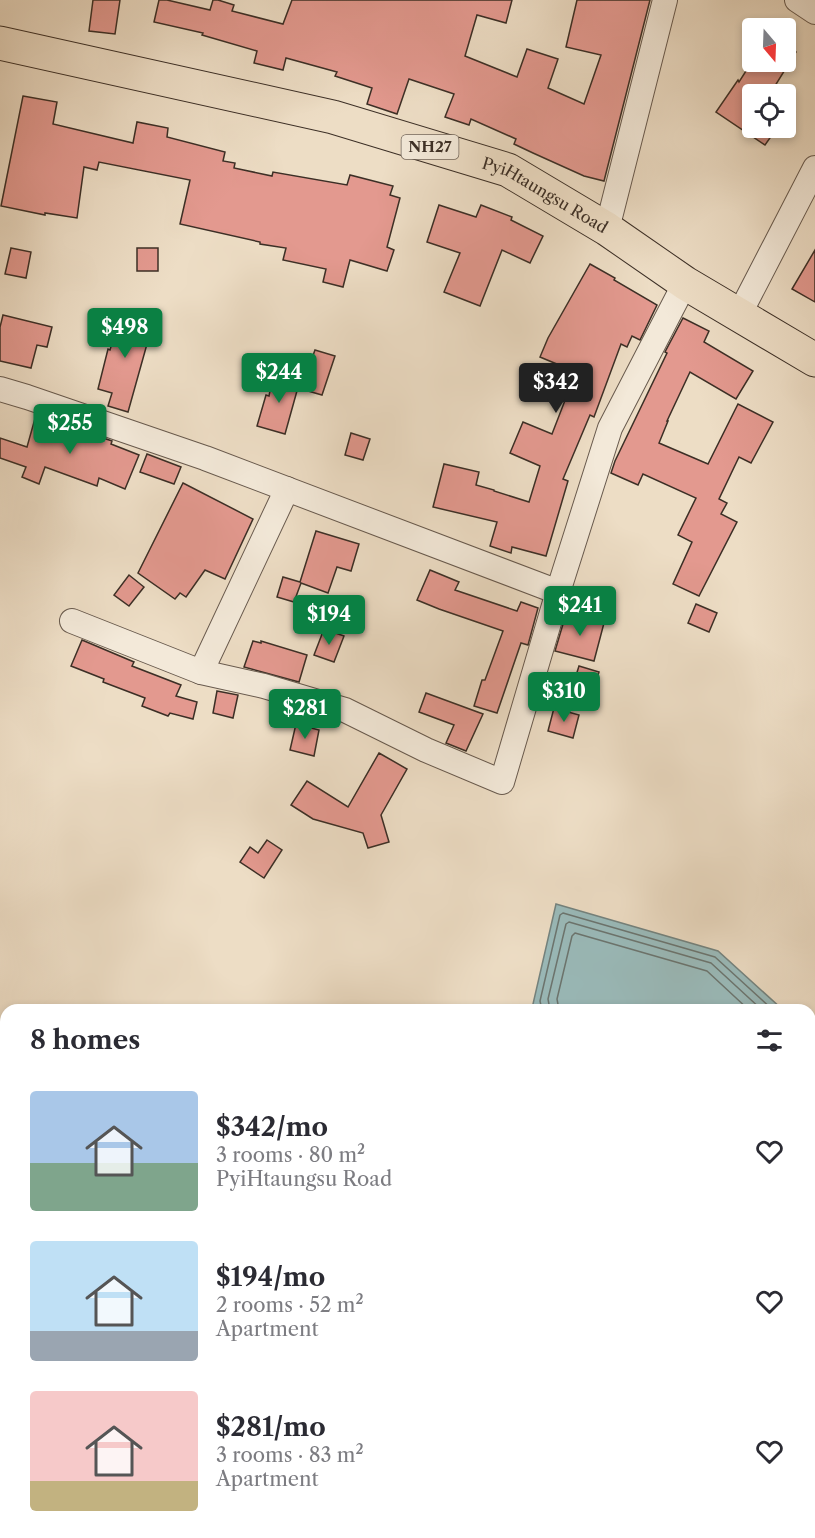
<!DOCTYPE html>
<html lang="en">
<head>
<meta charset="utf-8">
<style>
  body { margin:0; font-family:"Libre Caslon Text",serif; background:#f2f2f3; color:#2b2b33; height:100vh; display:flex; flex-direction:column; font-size:22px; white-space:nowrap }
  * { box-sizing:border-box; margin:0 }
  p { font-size:20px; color:#7c7c81 }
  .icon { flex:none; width:33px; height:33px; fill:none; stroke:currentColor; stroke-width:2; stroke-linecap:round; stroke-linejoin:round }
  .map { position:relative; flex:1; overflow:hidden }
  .panel { position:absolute; left:0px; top:1004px; width:816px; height:536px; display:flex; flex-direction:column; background:#fff; border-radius:18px 18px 0 0; box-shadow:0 3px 9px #0003 }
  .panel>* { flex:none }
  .needle { width:39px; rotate:161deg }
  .controls { position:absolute; left:742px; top:18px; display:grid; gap:12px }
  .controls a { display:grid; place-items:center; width:54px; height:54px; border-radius:6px; background:#fff; box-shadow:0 3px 9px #0003; font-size:30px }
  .price { position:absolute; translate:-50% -51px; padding:0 14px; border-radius:6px; background:#0b8043; color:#fff; font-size:20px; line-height:39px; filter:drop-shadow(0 2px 3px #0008) }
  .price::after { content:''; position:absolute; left:50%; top:36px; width:18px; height:14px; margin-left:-9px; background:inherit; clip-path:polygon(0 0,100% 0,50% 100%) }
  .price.selected { background:#222; color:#fff }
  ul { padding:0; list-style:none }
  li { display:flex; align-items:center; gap:18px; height:150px; padding:0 30px }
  li span { display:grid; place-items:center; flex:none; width:168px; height:120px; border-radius:6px; color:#555 }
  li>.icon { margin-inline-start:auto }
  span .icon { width:72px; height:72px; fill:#fffc; stroke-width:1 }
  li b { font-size:26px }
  h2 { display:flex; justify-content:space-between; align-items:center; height:72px; padding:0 30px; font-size:26px }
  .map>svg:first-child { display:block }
  .water { fill:#9abbbb; stroke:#74837f; stroke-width:1.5 }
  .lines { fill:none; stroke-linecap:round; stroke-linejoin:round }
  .shore { stroke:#6b7570; stroke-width:1.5 }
  .building { fill:#e3998f; stroke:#3c2f26; stroke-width:1.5 }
  .street-casing { stroke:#685a4e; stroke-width:26 }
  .highway-casing { stroke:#3c2f26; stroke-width:35 }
  .street { stroke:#f3e9d9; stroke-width:24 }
  .highway { stroke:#edddc5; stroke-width:33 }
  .labels { text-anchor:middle; stroke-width:5; stroke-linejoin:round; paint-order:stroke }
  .shield { fill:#f3e9d9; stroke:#73675c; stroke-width:1.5 }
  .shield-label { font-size:15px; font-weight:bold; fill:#3c2f26 }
  .street-label { font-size:16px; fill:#3c2f26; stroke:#f3e9d9 }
</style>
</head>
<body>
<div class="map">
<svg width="815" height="1538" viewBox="0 0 815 1538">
  <rect width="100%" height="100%" fill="#edddc5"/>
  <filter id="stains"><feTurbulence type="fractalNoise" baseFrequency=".00333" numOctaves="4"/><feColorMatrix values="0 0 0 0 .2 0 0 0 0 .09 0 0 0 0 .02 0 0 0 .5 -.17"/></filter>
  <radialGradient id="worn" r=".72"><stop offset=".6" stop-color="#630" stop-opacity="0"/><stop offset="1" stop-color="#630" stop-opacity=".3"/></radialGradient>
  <!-- water -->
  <g class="water">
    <path d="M556,904L718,951L782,1009H539L533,1004Z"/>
    <path d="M810,1024L815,1026V1112H810Z"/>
  </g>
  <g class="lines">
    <!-- shore -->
    <g class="shore">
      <path d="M542,1010L540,1001L560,915L563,913L715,957L773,1010"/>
      <path d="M550,1010L548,999L566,924L569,922L711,963L762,1010"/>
      <path d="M559,1010L557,999L572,936L575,933L707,971L749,1010"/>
    </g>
  </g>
  <!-- building -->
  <g class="building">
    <path d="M93,0H120L115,34L89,31Z"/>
    <path d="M159,0H167L210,10L213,0H218L234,5L232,11L283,24L292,0H512L506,23L477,15L465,56L517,77L527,49L558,59L548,88L584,104L601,55L566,47L577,0H650L604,181L584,176L533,153L514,144L516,139L471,119L469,125L445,117L454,94L409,79L397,114L367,104L372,88L335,76L337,72L286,58L283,70L254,63L257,51L202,35L203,33L154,22Z"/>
    <path d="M786,46L796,52L770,94H753V128H777L765,145L716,112L738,80L739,82L753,60V62H786Z"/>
    <path d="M23,96L57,102L53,124L133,143L137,122L168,128L167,137L225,152L223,161L235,163L234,168L272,176L273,172L347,185L350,175L393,186L390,195L400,198L387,247L394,250L387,271L350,260L343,287L323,282L326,269L283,260L286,248L260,244V242L180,224L190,180L99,162L97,170L84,167L77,218L45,213V215L1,206Z"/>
    <path d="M439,205L476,217L481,205L512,217L511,220L543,236L530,263L502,250L480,306L444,292L460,253L427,242Z"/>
    <path d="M11,248L31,252L26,278L5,274Z"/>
    <rect x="137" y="248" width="21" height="23"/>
    <path d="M815,250V302L792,289Z"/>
    <path d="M590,264L615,278L614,280L657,305L640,340L632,336L627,347L621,344L594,417L590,415L563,479L568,481L546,556L512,547L511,553L490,546L497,522L433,507L444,464L479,472L476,485L494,490V491L529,502L540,466L510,453L523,422L552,434L576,372L540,357L548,338Z"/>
    <path d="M122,310L154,319L128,412L108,406L112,393L98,389L108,349L110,350Z"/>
    <path d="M3,315L52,327L47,347L37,345L31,368L0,361V327Z"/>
    <path d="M683,318L709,331L704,342L753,371L736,399L690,372L667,421H668L659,443L708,464L738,404L773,422L751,463L739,457L719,499L727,503L721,514L737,522L699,596L673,584L692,542L678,535L696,498L643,474L638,485L611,473L615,461L667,353L665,352Z"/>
    <path d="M315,350L335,356L322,395L301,389Z"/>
    <path d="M273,375L300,380L285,434L257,426L266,395L269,396Z"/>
    <path d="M36,415L112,441L111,444L139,455L125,489L99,478L97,486L45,467L39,484L22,477L26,467L0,458V438L27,447Z"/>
    <path d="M351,433L370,439L363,460L345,455Z"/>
    <path d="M147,454L181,467L174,484L140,472Z"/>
    <path d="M183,483L253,519L225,579L205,570L186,597L180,593L175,599L138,573Z"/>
    <path d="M316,531L359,544L351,571L337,567L328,593L301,583L294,602L277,597L283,577L300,582Z"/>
    <path d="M430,570L459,582L455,590L517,611L521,602L538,608L528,645L521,643L497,713L474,706L482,680H485L503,631L439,609L417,600Z"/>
    <path d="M129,575L144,587L129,606L114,595Z"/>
    <path d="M696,604L717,613L709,632L688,623Z"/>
    <path d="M566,614L604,623L594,661L555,651Z"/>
    <path d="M324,629L344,636L334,662L314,655Z"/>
    <path d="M82,640L134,662L132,666L181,685L176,696L197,702L193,719L170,713L168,716L142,706L145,698L103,682L104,679L71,666Z"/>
    <path d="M253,641L261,643V641L307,655L299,682L244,667Z"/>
    <path d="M579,666L599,672L589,704L569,698Z"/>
    <path d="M217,691L238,695L233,718L213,713Z"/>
    <path d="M426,693L483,714L466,751L446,743L454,725L419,712Z"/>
    <path d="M554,708L579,715L573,738L548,731Z"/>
    <path d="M296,724L319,730L314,756L290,750Z"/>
    <path d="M379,753L407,769L381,815L389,842L368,848L363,833L313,819L291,805L307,781L348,807Z"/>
    <path d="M267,840L282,850L264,878L240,862L250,847L258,853Z"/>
  </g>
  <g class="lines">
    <defs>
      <g id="street">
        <path d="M797,0L815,12"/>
        <path d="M607,229L665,0"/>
        <path d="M739,315L815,168"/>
        <path d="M0,389L27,397L205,458L558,592"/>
        <path d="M72,621L201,672L264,686L345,710L426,750L502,782L558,592L610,428L685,283"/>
        <path d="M201,672L287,489"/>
      </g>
      <g id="highway">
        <path id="s1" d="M0,43L333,117L508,170L607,229L685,283L815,360"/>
      </g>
    </defs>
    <!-- street casing -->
    <use href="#street" class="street-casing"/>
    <!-- highway casing -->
    <use href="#highway" class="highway-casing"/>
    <!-- street -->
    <use href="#street" class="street"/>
    <!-- highway -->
    <use href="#highway" class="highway"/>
  </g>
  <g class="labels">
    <!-- shield labels -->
    <rect class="shield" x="401.5" y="135" width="57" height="24" rx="4.5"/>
    <g class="shield-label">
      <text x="430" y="152">NH27</text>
    </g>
    <!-- street labels -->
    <g class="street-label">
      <text dy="6" stroke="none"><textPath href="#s1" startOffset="568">PyiHtaungsu Road</textPath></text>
    </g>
  </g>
  <rect width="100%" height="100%" filter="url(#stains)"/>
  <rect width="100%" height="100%" fill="url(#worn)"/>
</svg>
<div class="controls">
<a><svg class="needle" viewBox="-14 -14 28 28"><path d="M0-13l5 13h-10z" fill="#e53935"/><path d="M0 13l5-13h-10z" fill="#7c7c81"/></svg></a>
<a><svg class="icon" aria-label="locate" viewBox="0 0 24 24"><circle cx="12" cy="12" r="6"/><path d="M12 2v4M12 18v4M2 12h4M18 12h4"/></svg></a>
</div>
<b class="price" style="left:125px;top:359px">$498</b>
<b class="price" style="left:279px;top:404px">$244</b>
<b class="price selected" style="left:556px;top:414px">$342</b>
<b class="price" style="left:70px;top:455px">$255</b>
<b class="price" style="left:580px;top:637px">$241</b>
<b class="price" style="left:329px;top:646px">$194</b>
<b class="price" style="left:564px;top:723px">$310</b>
<b class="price" style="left:305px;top:740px">$281</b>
<section class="panel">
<h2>8 homes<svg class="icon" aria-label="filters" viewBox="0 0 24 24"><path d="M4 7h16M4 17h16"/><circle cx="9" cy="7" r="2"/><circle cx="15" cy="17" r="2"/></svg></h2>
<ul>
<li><span style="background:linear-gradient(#a9c7e8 60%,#7fa58c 0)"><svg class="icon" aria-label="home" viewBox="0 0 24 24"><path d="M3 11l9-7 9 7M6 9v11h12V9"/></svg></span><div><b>$342/mo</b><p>3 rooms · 80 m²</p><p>PyiHtaungsu Road</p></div><svg class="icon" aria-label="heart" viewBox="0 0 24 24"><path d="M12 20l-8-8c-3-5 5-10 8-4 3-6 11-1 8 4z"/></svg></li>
<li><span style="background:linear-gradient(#bfe0f5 75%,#9aa5b1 0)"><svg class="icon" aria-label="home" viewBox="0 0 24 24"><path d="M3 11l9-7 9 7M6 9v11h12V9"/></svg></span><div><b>$194/mo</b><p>2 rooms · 52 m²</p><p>Apartment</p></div><svg class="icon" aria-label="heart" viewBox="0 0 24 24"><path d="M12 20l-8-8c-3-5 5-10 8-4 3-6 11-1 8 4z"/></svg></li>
<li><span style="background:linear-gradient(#f6c9c9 75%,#c2b280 0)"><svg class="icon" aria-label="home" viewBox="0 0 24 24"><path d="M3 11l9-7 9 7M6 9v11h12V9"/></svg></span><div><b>$281/mo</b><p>3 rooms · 83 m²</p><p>Apartment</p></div><svg class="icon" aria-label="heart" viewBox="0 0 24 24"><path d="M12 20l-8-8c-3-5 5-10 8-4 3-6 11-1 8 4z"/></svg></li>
</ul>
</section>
</div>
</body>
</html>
